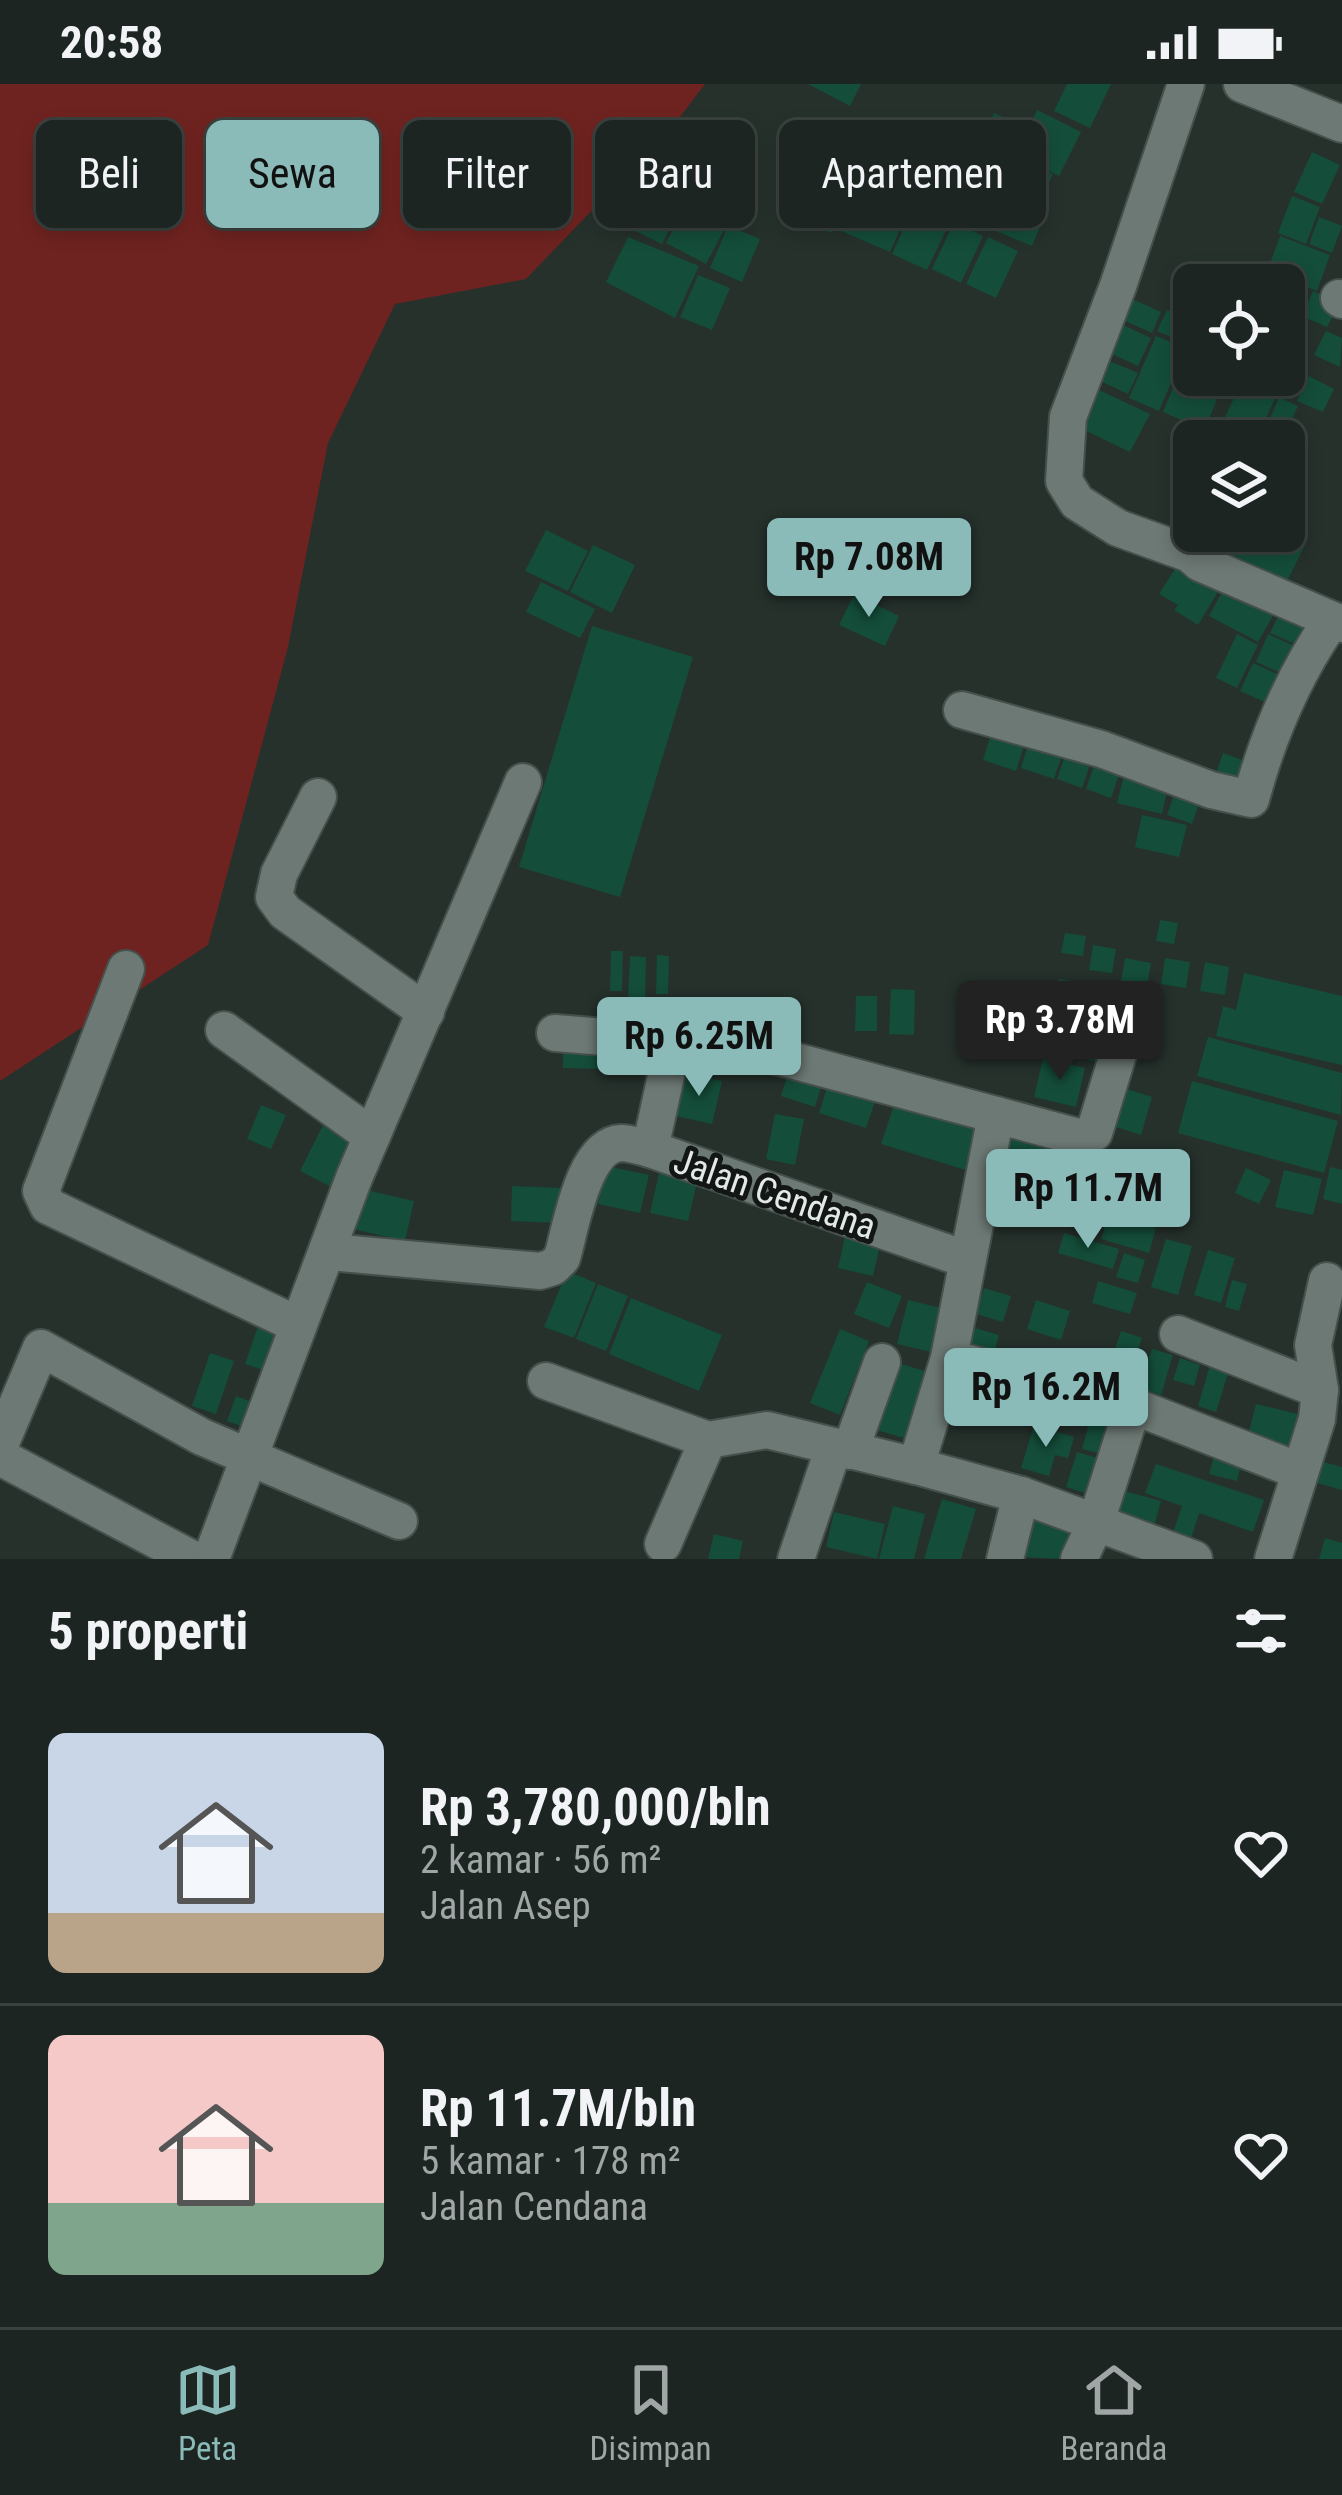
<!DOCTYPE html>
<html lang="id">
<head>
<meta charset="utf-8">
<style>
  body { margin:0; font-family:"Roboto Condensed",sans-serif; background:#252d2a; color:#f1f3f6; height:100vh; display:flex; flex-direction:column; font-size:45px; white-space:nowrap }
  * { box-sizing:border-box; margin:0 }
  p { font-size:39px; color:#a0a5a5 }
  .icon { flex:none; width:66px; height:66px; fill:none; stroke:currentColor; stroke-width:2; stroke-linecap:round; stroke-linejoin:round }
  .map { position:relative; height:1475px; overflow:hidden }
  .sheet { display:flex; flex-direction:column; background:#1c2521; flex:1 }
  .sheet>* { flex:none }
  .top-card { position:absolute; left:36px; top:36px; width:1272px; height:108px; display:flex; gap:24px }
  .fabs { position:absolute; left:1173px; top:180px; display:grid; gap:24px }
  .fabs a { display:grid; place-items:center; width:132px; height:132px; border-radius:18px; background:#1c2521; box-shadow:0 6px 18px #0003,0 0 0 3px #3a423f; font-size:60px }
  .price { position:absolute; translate:-50% -102px; padding:0 27px; border-radius:12px; background:#8bbbb9; color:#111; font-size:39px; line-height:78px; filter:drop-shadow(0 3px 6px #0008) }
  .price::after { content:''; position:absolute; left:50%; top:72px; width:36px; height:27px; margin-left:-18px; background:inherit; clip-path:polygon(0 0,100% 0,50% 100%) }
  .price.on { background:#222; color:#fff }
  ul { padding:0; list-style:none }
  li { display:flex; align-items:center; gap:36px; height:300px; padding:0 48px }
  li+li { border-top:3px solid #3a423f }
  li span { display:grid; place-items:center; flex:none; width:336px; height:240px; border-radius:18px; color:#555 }
  li>.icon { margin-inline-start:auto }
  span .icon { width:144px; height:144px; fill:#fffc; stroke-width:1 }
  li b { font-size:51px }
  h2 { display:flex; justify-content:space-between; align-items:center; height:144px; padding:0 48px; font-size:51px }
  .pill { padding:0 42px; border-radius:18px; background:#1c2521; box-shadow:0 6px 18px #0003,0 0 0 3px #3a423f; font-size:42px; line-height:108px }
  .pill.on { background:#8bbbb9; color:#111 }
  .status { display:flex; justify-content:space-between; align-items:center; height:84px; padding:0 60px; background:#1c2521; direction:ltr }
  .status svg { height:33px; fill:currentColor }
  .dock { display:flex; justify-content:space-around; align-items:center; height:168px; border-top:3px solid #3a423f; background:#1c2521; font-size:33px; color:#a0a5a5 }
  .dock a { display:grid; justify-items:center; gap:6px }
  .dock .on { color:#8bbbb9 }
  .map>svg:first-child { display:block }
  .green { fill:#6f2320 }
  .building { fill:#144d3a }
  .lines { fill:none; stroke-linecap:round; stroke-linejoin:round }
  .minor-casing { stroke:#454f4b; stroke-width:40 }
  .minor { stroke:#6d7974; stroke-width:36 }
  .labels { text-anchor:middle; stroke-width:10; stroke-linejoin:round; paint-order:stroke }
  .street-label { font-size:36px; fill:#e2e9e6; stroke:#121715 }
</style>
</head>
<body>
<div class="status"><b>20:58</b><svg viewBox="0 0 49 12"><path d="M0 12V9h3v3zM5 12V6h3v6zM10 12V3h3v9zM15 12V0h3v12zM26 1h20v11H26zM47 4h2v5h-2z"/></svg></div>
<div class="map">
<svg width="1342" height="1475" viewBox="0 0 1342 1475">
  <rect width="100%" height="100%" fill="#26312c"/>
  <!-- green -->
  <path class="green" d="M0,0H705L673,42L526,195L395,220L328,359L288,563L208,861L0,997Z"/>
  <!-- building -->
  <g class="building">
    <path d="M808,0H861L850,22Z"/>
    <path d="M1067,0H1111L1090,44L1054,27Z"/>
    <path d="M1037,26L1081,48L1059,92L1020,73L1004,108L966,91L982,57L1015,72Z"/>
    <path d="M994,29L1024,42L1013,68L983,55Z"/>
    <path d="M831,33L860,44L850,71L820,59Z"/>
    <path d="M949,41L979,54L964,88L934,75Z"/>
    <path d="M863,50L881,57L873,78L854,70Z"/>
    <path d="M1312,68L1340,81L1322,120L1294,108Z"/>
    <path d="M677,75L702,89L688,115L662,101Z"/>
    <path d="M815,76L830,82L819,107L799,97L808,79Z"/>
    <path d="M1023,77L1053,90L1038,124L1008,110Z"/>
    <path d="M932,80L961,94L946,127L916,114Z"/>
    <path d="M834,83L855,94L843,117L822,107Z"/>
    <path d="M863,87L893,101L879,130L849,116Z"/>
    <path d="M966,95L995,109L980,142L950,129Z"/>
    <path d="M798,100L815,108L799,143V136L785,129Z"/>
    <path d="M656,106L682,119L662,160L636,147Z"/>
    <path d="M817,109L844,121L832,149L804,137Z"/>
    <path d="M997,111L1045,130L1032,162L984,142Z"/>
    <path d="M1292,112L1320,123L1306,160L1278,149Z"/>
    <path d="M886,118L908,127L890,168L841,147L851,124L879,136Z"/>
    <path d="M686,121L726,142L706,180L666,159Z"/>
    <path d="M913,124L949,140L927,186L892,170Z"/>
    <path d="M1319,133L1342,142L1332,169L1309,160Z"/>
    <path d="M954,138L983,152L961,199L932,185Z"/>
    <path d="M728,142L760,155L742,198L710,184Z"/>
    <path d="M1280,152L1330,171L1317,207L1267,188Z"/>
    <path d="M628,153L699,182L675,234L606,198Z"/>
    <path d="M988,153L1018,167L996,214L966,200Z"/>
    <path d="M698,191L730,204L712,246L680,233Z"/>
    <path d="M1313,207L1339,220L1327,243L1302,232Z"/>
    <path d="M1130,214L1161,228L1152,249L1121,235Z"/>
    <path d="M1167,226L1194,238L1188,260L1157,247Z"/>
    <path d="M1121,240L1151,254L1138,282L1108,268Z"/>
    <path d="M1326,247L1342,254L1340,283L1314,271Z"/>
    <path d="M1156,252L1186,264L1159,327L1129,314Z"/>
    <path d="M1284,265L1307,277L1287,313L1246,291H1284Z"/>
    <path d="M1107,276L1138,289L1128,310L1098,296Z"/>
    <path d="M1183,280L1194,285V291H1209L1225,297L1204,346L1163,328Z"/>
    <path d="M1309,292L1334,305L1323,328L1297,317Z"/>
    <path d="M1242,296L1276,312L1256,357H1235L1218,349Z"/>
    <path d="M1099,306L1150,330L1130,368L1080,344Z"/>
    <path d="M1279,313L1298,322L1289,342L1270,334Z"/>
    <path d="M1186,342L1209,349L1206,357H1194V383L1176,378Z"/>
    <path d="M546,446L588,467L568,507L525,487Z"/>
    <path d="M1213,447H1271L1304,463L1282,507L1203,468Z"/>
    <path d="M593,461L635,481L612,529L570,508Z"/>
    <path d="M1182,474L1225,496L1198,541L1174,526L1178,521L1159,510Z"/>
    <path d="M1228,497L1278,523L1258,558L1209,532Z"/>
    <path d="M541,498L595,525L580,554L526,528Z"/>
    <path d="M854,510L899,532L885,562L839,541Z"/>
    <path d="M1283,522L1314,536L1302,563L1270,549Z"/>
    <path d="M592,542L693,573L620,813L519,783Z"/>
    <path d="M1237,550L1258,561L1237,604L1216,594Z"/>
    <path d="M1268,550L1299,564L1287,592L1256,578Z"/>
    <path d="M1253,579L1284,593L1272,621L1240,607Z"/>
    <path d="M993,644L1026,655L1016,687L983,676Z"/>
    <path d="M1031,651L1065,662L1054,695L1021,684Z"/>
    <path d="M1068,663L1093,672L1082,704L1057,695Z"/>
    <path d="M1223,669L1248,678L1237,709L1212,701Z"/>
    <path d="M1097,673L1122,682L1111,714L1086,705Z"/>
    <path d="M1125,687L1169,698L1162,730L1117,719Z"/>
    <path d="M1178,700L1203,708L1192,740L1167,731Z"/>
    <path d="M1142,731L1187,741L1179,773L1135,763Z"/>
    <path d="M1160,836L1178,839L1174,860L1156,857Z"/>
    <path d="M1065,849L1086,852L1083,872L1061,869Z"/>
    <path d="M1093,861L1116,865L1112,889L1089,886Z"/>
    <path d="M611,867H623L622,907H610Z"/>
    <path d="M657,871L669,872L668,910H656Z"/>
    <path d="M630,872L646,873L645,916L628,915Z"/>
    <path d="M1125,874L1151,879L1146,908L1120,904Z"/>
    <path d="M1165,874L1190,878L1186,904L1161,900Z"/>
    <path d="M1205,878L1229,883L1225,911L1200,907Z"/>
    <path d="M1244,889L1342,912V981L1216,952L1223,922L1236,926Z"/>
    <path d="M1059,895L1102,902L1097,936L1053,929Z"/>
    <path d="M891,905L915,906L914,951L889,950Z"/>
    <path d="M856,912H877V947H855Z"/>
    <path d="M1069,946L1117,957L1111,981L1063,970Z"/>
    <path d="M1208,953L1342,989L1341,1031L1197,992Z"/>
    <path d="M563,961L601,962L600,985L563,984Z"/>
    <path d="M1043,974L1085,984L1076,1023L1034,1013Z"/>
    <path d="M791,980L825,990L815,1023L781,1012Z"/>
    <path d="M686,989L722,997L712,1040L676,1032Z"/>
    <path d="M830,994L878,1008L866,1044L819,1029Z"/>
    <path d="M1192,997L1338,1037L1324,1089L1178,1049Z"/>
    <path d="M1121,1003L1152,1013L1141,1051L1110,1041Z"/>
    <path d="M897,1012L984,1040L969,1087L881,1060Z"/>
    <path d="M261,1021L286,1031L271,1065L247,1055Z"/>
    <path d="M775,1030L804,1035L795,1081L766,1075Z"/>
    <path d="M326,1035L365,1055L339,1107L300,1087Z"/>
    <path d="M1005,1047L1062,1065L1045,1117L988,1100Z"/>
    <path d="M1096,1068L1152,1085L1141,1120L1085,1104Z"/>
    <path d="M607,1082L649,1091L640,1129L598,1120Z"/>
    <path d="M1330,1083L1342,1086V1120L1323,1115Z"/>
    <path d="M1246,1084L1271,1096L1259,1120L1235,1109Z"/>
    <path d="M660,1085L698,1094L688,1137L650,1129Z"/>
    <path d="M1284,1086L1322,1095L1313,1131L1275,1123Z"/>
    <path d="M512,1102L560,1104L559,1139L511,1137Z"/>
    <path d="M362,1105L414,1117L405,1157L353,1145Z"/>
    <path d="M1075,1107L1103,1115L1093,1147L1066,1139Z"/>
    <path d="M1109,1130L1156,1144L1149,1169L1101,1155Z"/>
    <path d="M847,1144L882,1152L873,1192L838,1184Z"/>
    <path d="M1064,1149L1119,1165L1113,1185L1058,1169Z"/>
    <path d="M1166,1155L1192,1162L1178,1211L1151,1203Z"/>
    <path d="M1208,1166L1235,1174L1221,1219L1194,1211Z"/>
    <path d="M1124,1169L1145,1176L1138,1199L1116,1193Z"/>
    <path d="M567,1187L596,1199L574,1254L544,1243Z"/>
    <path d="M1232,1196L1247,1200L1239,1227L1225,1223Z"/>
    <path d="M1098,1197L1137,1209L1130,1230L1092,1219Z"/>
    <path d="M867,1198L902,1212L889,1244L854,1230Z"/>
    <path d="M598,1200L628,1212L606,1267L576,1255Z"/>
    <path d="M984,1204L1011,1212L1003,1238L976,1230Z"/>
    <path d="M631,1214L722,1251L699,1307L609,1270Z"/>
    <path d="M908,1216L941,1224L931,1268L897,1260Z"/>
    <path d="M1036,1216L1070,1227L1061,1256L1027,1245Z"/>
    <path d="M259,1239L286,1249L272,1289L245,1280Z"/>
    <path d="M968,1242L999,1251L993,1272L961,1263Z"/>
    <path d="M840,1245L869,1257L840,1331L810,1319Z"/>
    <path d="M1121,1247L1142,1254L1132,1284L1111,1278Z"/>
    <path d="M1152,1265L1173,1271L1161,1311L1139,1304Z"/>
    <path d="M210,1269L234,1277L216,1330L192,1322Z"/>
    <path d="M1180,1274L1200,1281L1194,1302L1173,1296Z"/>
    <path d="M891,1277L925,1287L904,1354L870,1344Z"/>
    <path d="M1211,1278L1230,1283L1216,1328L1198,1322Z"/>
    <path d="M950,1282L998,1295L988,1335L939,1323Z"/>
    <path d="M236,1312L259,1321L250,1345L227,1337Z"/>
    <path d="M1256,1320L1298,1330L1288,1373L1245,1363Z"/>
    <path d="M1090,1336L1121,1344L1113,1373L1082,1365Z"/>
    <path d="M1034,1341L1074,1353L1068,1374L1055,1371L1049,1392L1021,1384Z"/>
    <path d="M1077,1368L1111,1378L1088,1410L1066,1403Z"/>
    <path d="M1215,1369L1242,1376L1237,1397L1209,1390Z"/>
    <path d="M1316,1376L1342,1383V1406L1310,1397Z"/>
    <path d="M1156,1380L1264,1416L1253,1448L1199,1429L1189,1461L1171,1454L1182,1422L1145,1409Z"/>
    <path d="M1117,1405L1161,1417L1154,1442L1110,1430Z"/>
    <path d="M942,1415L976,1425L961,1475H924Z"/>
    <path d="M893,1422L925,1430L914,1475H879Z"/>
    <path d="M834,1428L885,1440L877,1475L826,1463Z"/>
    <path d="M1032,1429L1075,1441L1065,1475L1020,1473Z"/>
    <path d="M714,1450L743,1457L739,1475H708Z"/>
    <path d="M1325,1454L1342,1459V1475H1319Z"/>
  </g>
  <g class="lines">
    <defs>
      <g id="minor">
        <path d="M1186,0L1118,202L1068,333L1064,397L1077,418L1118,444L1190,470L1200,479L1342,540"/>
        <path d="M1242,0L1342,40"/>
        <path d="M1339,214L1342,216"/>
        <path d="M962,626L1101,665L1211,706L1251,715C1268,651 1294,591 1331,537"/>
        <path d="M318,713L279,790L274,813L285,828L426,928"/>
        <path d="M126,885L41,1107L48,1122L298,1241"/>
        <path d="M224,946L372,1052"/>
        <path d="M555,949L680,959L709,954L1082,1054L1094,1049L1124,951"/>
        <path d="M650,1065L671,969L680,959"/>
        <path d="M329,1168L540,1187L553,1183L562,1174C571,1143 583,1061 621,1059C630,1059 642,1063 650,1065L965,1175"/>
        <path d="M1178,1250L1320,1306"/>
        <path d="M949,1274L1133,1322L1299,1387"/>
        <path d="M546,1297L708,1356L767,1346L916,1382L1021,1411L1194,1475"/>
        <path d="M0,1361L41,1264L202,1353L399,1437"/>
        <path d="M850,1367L882,1278"/>
        <path d="M0,1373L192,1475"/>
        <path d="M916,1382L949,1274L996,1031"/>
        <path d="M663,1460L708,1356"/>
        <path d="M211,1475L354,1094L523,698"/>
        <path d="M796,1475L834,1363"/>
        <path d="M1005,1475L1021,1411"/>
        <path d="M1079,1475L1095,1441L1133,1322"/>
        <path d="M1273,1475L1317,1335L1320,1306L1313,1261L1327,1197"/>
      </g>
    </defs>
    <!-- minor casing -->
    <use href="#minor" class="minor-casing"/>
    <!-- minor -->
    <use href="#minor" class="minor"/>
  </g>
  <g class="labels">
    <!-- street labels -->
    <g class="street-label">
      <text transform="translate(775 1109) rotate(19)" y="13">Jalan Cendana</text>
    </g>
  </g>
</svg>
<div class="fabs">
<a><svg class="icon" aria-label="locate" viewBox="0 0 24 24"><circle cx="12" cy="12" r="6"/><path d="M12 2v4M12 18v4M2 12h4M18 12h4"/></svg></a>
<a><svg class="icon" aria-label="layers" viewBox="0 0 24 24"><path d="M12 4l9 5-9 5-9-5zM3 14l9 5 9-5"/></svg></a>
</div>
<b class="price" style="left:869px;top:536px">Rp 7.08M</b>
<b class="price on" style="left:1060px;top:999px">Rp 3.78M</b>
<b class="price" style="left:699px;top:1015px">Rp 6.25M</b>
<b class="price" style="left:1088px;top:1167px">Rp 11.7M</b>
<b class="price" style="left:1046px;top:1366px">Rp 16.2M</b>
<div class="top-card">
<a class="pill">Beli</a>
<a class="pill on">Sewa</a>
<a class="pill">Filter</a>
<a class="pill">Baru</a>
<a class="pill">Apartemen</a>
</div>
</div>
<section class="sheet">
<h2>5 properti<svg class="icon" aria-label="filters" viewBox="0 0 24 24"><path d="M4 7h16M4 17h16"/><circle cx="9" cy="7" r="2"/><circle cx="15" cy="17" r="2"/></svg></h2>
<ul>
<li><span style="background:linear-gradient(#c9d6e8 75%,#b9a48a 0)"><svg class="icon" aria-label="home" viewBox="0 0 24 24"><path d="M3 11l9-7 9 7M6 9v11h12V9"/></svg></span><div><b>Rp 3,780,000/bln</b><p>2 kamar · 56 m²</p><p>Jalan Asep</p></div><svg class="icon" aria-label="heart" viewBox="0 0 24 24"><path d="M12 20l-8-8c-3-5 5-10 8-4 3-6 11-1 8 4z"/></svg></li>
<li><span style="background:linear-gradient(#f6c9c9 70%,#7fa58c 0)"><svg class="icon" aria-label="home" viewBox="0 0 24 24"><path d="M3 11l9-7 9 7M6 9v11h12V9"/></svg></span><div><b>Rp 11.7M/bln</b><p>5 kamar · 178 m²</p><p>Jalan Cendana</p></div><svg class="icon" aria-label="heart" viewBox="0 0 24 24"><path d="M12 20l-8-8c-3-5 5-10 8-4 3-6 11-1 8 4z"/></svg></li>
</ul>
</section>
<nav class="dock">
<a class="on"><svg class="icon" aria-label="map" viewBox="0 0 24 24"><path d="M3 6l6-2 6 2 6-2v14l-6 2-6-2-6 2zM9 4v14M15 6v14"/></svg>Peta</a>
<a><svg class="icon" aria-label="saved" viewBox="0 0 24 24"><path d="M7 4h10v16l-5-4-5 4z"/></svg>Disimpan</a>
<a><svg class="icon" aria-label="home" viewBox="0 0 24 24"><path d="M3 11l9-7 9 7M6 9v11h12V9"/></svg>Beranda</a>
</nav>
</body>
</html>
